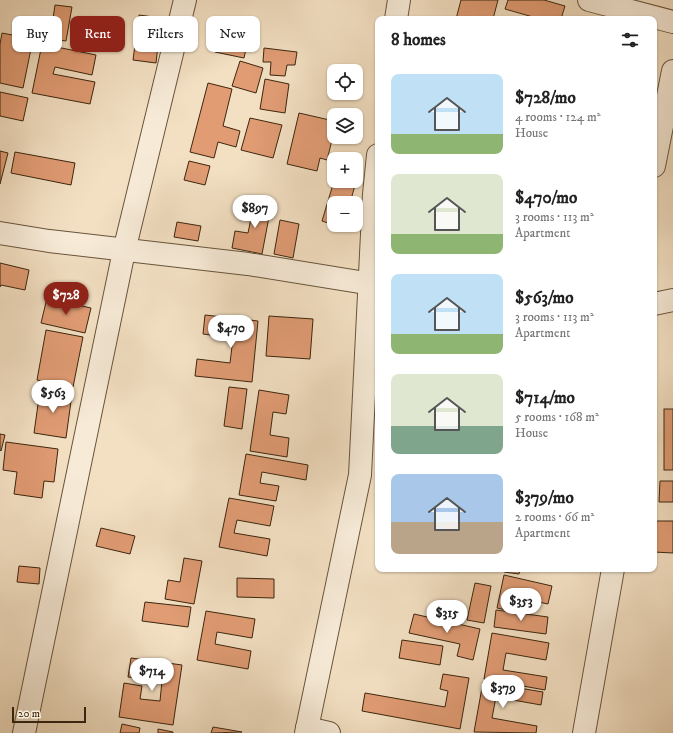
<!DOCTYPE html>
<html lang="en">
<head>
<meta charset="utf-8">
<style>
  body { margin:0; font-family:"IM FELL DW Pica",serif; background:#f6f6f6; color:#222; height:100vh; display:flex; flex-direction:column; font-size:15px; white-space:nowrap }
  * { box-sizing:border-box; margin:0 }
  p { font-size:13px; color:#767676 }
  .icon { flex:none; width:22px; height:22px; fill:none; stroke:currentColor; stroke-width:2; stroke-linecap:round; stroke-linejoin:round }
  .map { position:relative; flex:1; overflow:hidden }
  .details { position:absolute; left:375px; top:16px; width:282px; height:556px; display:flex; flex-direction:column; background:#fff; border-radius:8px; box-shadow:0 1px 3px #0004 }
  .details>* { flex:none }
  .hud { position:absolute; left:12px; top:16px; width:303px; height:36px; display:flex; gap:8px }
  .tools { position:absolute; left:327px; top:64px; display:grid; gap:8px }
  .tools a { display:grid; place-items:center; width:36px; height:36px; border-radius:8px; background:#fff; box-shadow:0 1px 3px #0004; font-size:20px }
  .scale { position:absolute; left:12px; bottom:10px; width:74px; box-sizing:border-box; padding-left:4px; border:2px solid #3b260e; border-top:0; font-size:11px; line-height:14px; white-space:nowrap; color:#3b260e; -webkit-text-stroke:3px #f7ebd8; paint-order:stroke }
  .price { position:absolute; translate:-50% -34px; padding:0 9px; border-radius:14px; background:#fff; color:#222; font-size:13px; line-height:26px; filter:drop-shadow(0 1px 2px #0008) }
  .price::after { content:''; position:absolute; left:50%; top:24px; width:12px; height:9px; margin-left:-6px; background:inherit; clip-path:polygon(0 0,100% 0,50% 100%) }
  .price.active { background:#8f2418; color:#fff }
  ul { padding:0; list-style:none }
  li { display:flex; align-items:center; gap:12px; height:100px; padding:0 16px }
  li span { display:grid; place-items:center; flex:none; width:112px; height:80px; border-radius:8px; color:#555 }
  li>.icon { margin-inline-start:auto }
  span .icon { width:48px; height:48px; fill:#fffc; stroke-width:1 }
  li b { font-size:17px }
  h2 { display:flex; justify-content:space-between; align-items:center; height:48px; padding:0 16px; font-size:17px }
  .pill { padding:0 14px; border-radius:8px; background:#fff; box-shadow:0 1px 3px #0004; font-size:14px; line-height:36px }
  .pill.active { background:#8f2418; color:#fff }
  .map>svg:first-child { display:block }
  .building { fill:#e19c74; stroke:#3b260e }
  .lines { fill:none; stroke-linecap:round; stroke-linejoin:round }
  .street-casing { stroke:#69543b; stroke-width:24 }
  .street { stroke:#f7ebd8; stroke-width:22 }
</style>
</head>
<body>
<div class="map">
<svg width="673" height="733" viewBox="0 0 673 733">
  <rect width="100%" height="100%" fill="#f3e0c3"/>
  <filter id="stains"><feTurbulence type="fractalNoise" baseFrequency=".005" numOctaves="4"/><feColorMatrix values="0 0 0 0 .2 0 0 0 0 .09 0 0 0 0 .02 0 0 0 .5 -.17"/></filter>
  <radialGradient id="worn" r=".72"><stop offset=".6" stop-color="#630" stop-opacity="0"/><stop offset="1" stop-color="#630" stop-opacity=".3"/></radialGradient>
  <!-- building -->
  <g class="building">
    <path d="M461,0H498L493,19H456Z"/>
    <path d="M508,0H544L565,6L561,19H540L505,9Z"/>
    <path d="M55,5L72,7L66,41L50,39Z"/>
    <path d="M139,15L161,18L156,63L133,60Z"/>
    <path d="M2,33L33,39L23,88L0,83V44Z"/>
    <path d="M220,33L248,39L244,58L215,52Z"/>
    <path d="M42,44L96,55L92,75L55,67L53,74L95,82L90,104L32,93Z"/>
    <path d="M264,48L297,52L295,65H287L285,76L270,75L271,62H263Z"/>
    <path d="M240,61L263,68L256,93L232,86Z"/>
    <path d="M265,79L289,84L285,113L260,109Z"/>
    <path d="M208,83L232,89L223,126L240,131L236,147L218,142L214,158L190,152Z"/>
    <path d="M0,92L28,98L23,121L0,116Z"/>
    <path d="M299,113L334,121V132L327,160L320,158L317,171L287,164Z"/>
    <path d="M250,118L282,125L273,158L241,150Z"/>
    <path d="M0,151L8,153L0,184Z"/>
    <path d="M15,152L75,163L71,185L11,173Z"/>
    <path d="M189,161L210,166L205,185L184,180Z"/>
    <path d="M356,178H357L350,203H334V225L322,221L334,181H356Z"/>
    <path d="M255,199L272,201L262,254L232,248L235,231L248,233Z"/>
    <path d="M280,220L299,224L293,258L274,254Z"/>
    <path d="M177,222L201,226L198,241L174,237Z"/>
    <path d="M0,263L29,270L25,290L1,285L0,287Z"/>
    <path d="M47,298L91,308L85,333L41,323Z"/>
    <path d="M205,315L258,321L252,382L195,376L197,359L230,363L233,338L203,334Z"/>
    <path d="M269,316L313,319L310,359L266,356Z"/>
    <path d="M46,330L83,337L73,387L37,380Z"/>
    <path d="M229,387L247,389L242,429L224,426Z"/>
    <path d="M40,390L72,394L66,438L34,433Z"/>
    <path d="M259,390L289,395L286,414L273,412L270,435L289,438L287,457L250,451Z"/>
    <rect x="664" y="409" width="9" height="61"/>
    <path d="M0,434L5,435L1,451L0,450Z"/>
    <path d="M6,442L58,449L54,482L44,481L42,498L14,494L17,472L3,470Z"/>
    <path d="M246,454L308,465L306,480L262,472L260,483L279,486L276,501L239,495Z"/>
    <path d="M660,481H673V502H659Z"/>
    <path d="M229,498L274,506L270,526L237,520L234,533L270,539L267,556L219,547Z"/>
    <path d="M654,521H673V553L654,552Z"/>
    <path d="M101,528L135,536L130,554L96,546Z"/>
    <path d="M184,558L202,561L194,604L165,599L168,580L180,582Z"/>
    <path d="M19,566L40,568L39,584L17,582Z"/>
    <path d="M505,569H520L519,574L504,572Z"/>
    <path d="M504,575L552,586L548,604L514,597L511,611L497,608Z"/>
    <path d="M237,578L274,579V598L237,597Z"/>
    <path d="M475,583L491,586L484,623L467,620Z"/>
    <path d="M145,602L191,607L188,627L142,621Z"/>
    <path d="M496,610L548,617L546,634L494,627Z"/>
    <path d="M206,611L255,619L252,638L217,632L215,644L251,651L248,669L197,660Z"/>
    <path d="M414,614L480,629L473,660L457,656L460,644L409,633Z"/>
    <path d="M492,633L549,643L546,660L506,653L503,670L547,677L545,690L484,679Z"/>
    <path d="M402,640L443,646L440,665L399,658Z"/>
    <path d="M131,658L182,665L173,725L119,717L124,683L142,686L140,699L160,701L162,681L128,677Z"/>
    <path d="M443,674L469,678L460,729L362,711L365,693L445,707L448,691L440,689Z"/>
    <path d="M483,682L543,692L541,705L496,697L492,718L537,726L536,733L474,732Z"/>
    <path d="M122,724L140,728L139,733H120Z"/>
    <path d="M213,727L242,732L211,733Z"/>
    <path d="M158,729L173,732V733H158Z"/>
  </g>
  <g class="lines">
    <defs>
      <g id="street">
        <path d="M589,0L673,22"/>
        <path d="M396,19L399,0"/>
        <path d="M654,166L673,71"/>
        <path d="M0,233L49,241L248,264L378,285"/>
        <path d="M654,304L673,300"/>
        <path d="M307,728L329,733"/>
        <path d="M24,733L124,251L185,0"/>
        <path d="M306,733L360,475L374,194L378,155"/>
        <path d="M584,733L613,569"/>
      </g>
    </defs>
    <!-- street casing -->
    <use href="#street" class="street-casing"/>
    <!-- street -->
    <use href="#street" class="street"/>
  </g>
  <rect width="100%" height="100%" filter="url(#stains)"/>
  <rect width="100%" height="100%" fill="url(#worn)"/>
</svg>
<div class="tools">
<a><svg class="icon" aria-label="locate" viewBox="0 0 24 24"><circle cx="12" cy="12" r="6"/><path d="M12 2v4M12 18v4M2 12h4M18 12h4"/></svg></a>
<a><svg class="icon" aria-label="layers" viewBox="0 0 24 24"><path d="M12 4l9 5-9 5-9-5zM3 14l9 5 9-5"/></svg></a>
<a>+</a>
<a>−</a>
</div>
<div class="scale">20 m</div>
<b class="price" style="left:255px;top:229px">$897</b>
<b class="price active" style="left:66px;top:316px">$728</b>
<b class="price" style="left:231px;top:349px">$470</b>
<b class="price" style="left:53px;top:414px">$563</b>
<b class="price" style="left:521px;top:622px">$353</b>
<b class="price" style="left:447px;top:634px">$315</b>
<b class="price" style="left:152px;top:692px">$714</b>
<b class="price" style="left:503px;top:709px">$379</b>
<div class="hud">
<a class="pill">Buy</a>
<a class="pill active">Rent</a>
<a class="pill">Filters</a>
<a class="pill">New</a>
</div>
<section class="details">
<h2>8 homes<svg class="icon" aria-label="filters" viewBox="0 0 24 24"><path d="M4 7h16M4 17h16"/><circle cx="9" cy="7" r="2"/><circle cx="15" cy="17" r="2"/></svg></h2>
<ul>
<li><span style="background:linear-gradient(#bfe0f5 75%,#8fb573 0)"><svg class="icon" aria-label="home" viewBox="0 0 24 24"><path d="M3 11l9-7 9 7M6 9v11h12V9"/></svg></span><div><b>$728/mo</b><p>4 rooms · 124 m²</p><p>House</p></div></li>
<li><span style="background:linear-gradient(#dfe7d0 75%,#8fb573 0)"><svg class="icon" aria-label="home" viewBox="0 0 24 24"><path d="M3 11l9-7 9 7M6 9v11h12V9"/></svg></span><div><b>$470/mo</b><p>3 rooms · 113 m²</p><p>Apartment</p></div></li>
<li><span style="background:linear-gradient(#bfe0f5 75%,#8fb573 0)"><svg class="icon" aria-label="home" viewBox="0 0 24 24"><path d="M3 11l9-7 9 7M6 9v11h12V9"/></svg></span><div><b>$563/mo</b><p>3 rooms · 113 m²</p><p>Apartment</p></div></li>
<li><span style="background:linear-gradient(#dfe7d0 65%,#7fa58c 0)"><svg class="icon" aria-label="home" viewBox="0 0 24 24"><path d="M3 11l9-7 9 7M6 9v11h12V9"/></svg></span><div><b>$714/mo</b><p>5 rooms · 168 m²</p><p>House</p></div></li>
<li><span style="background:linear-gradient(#a9c7e8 60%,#b9a48a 0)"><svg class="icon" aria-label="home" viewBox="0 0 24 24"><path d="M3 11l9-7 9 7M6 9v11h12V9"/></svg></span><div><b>$379/mo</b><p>2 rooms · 66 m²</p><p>Apartment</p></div></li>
</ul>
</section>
</div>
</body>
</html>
